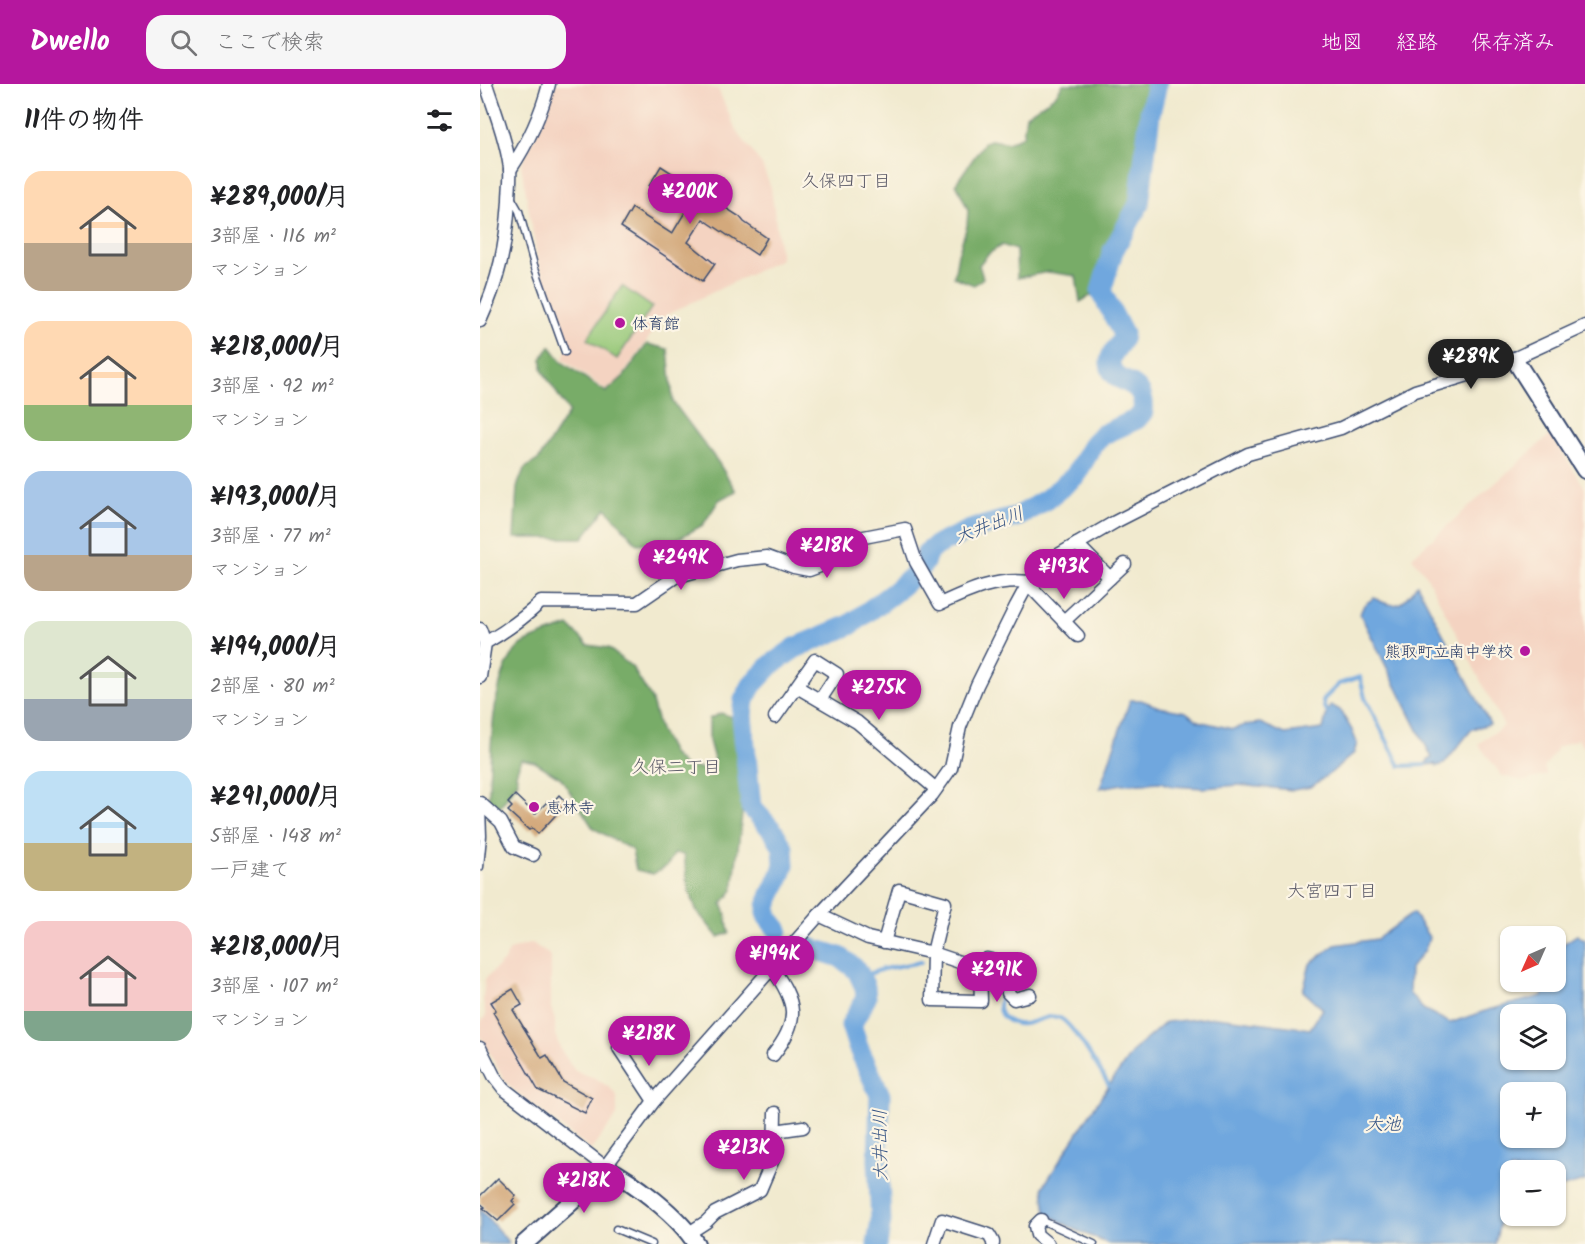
<!DOCTYPE html>
<html lang="ja">
<head>
<meta charset="utf-8">
<style>
  body { margin:0; font-family:Kalam,"Klee One",sans-serif; background:#f6f6f6; color:#202124; height:100vh; display:flex; flex-direction:column; font-size:22px; white-space:nowrap }
  * { box-sizing:border-box; margin:0 }
  p { font-size:20px; color:#757577 }
  .icon { flex:none; width:33px; height:33px; fill:none; stroke:currentColor; stroke-width:2; stroke-linecap:round; stroke-linejoin:round }
  .map { position:relative; flex:1; overflow:hidden }
  .drawer { display:flex; flex-direction:column; background:#fff; width:480px }
  .drawer>* { flex:none }
  .needle { width:39px; rotate:225deg }
  .buttons { position:absolute; left:1020px; top:842px; display:grid; gap:12px }
  .buttons a { display:grid; place-items:center; width:66px; height:66px; border-radius:12px; background:#fff; box-shadow:0 2px 4px #0004; font-size:30px }
  .price { position:absolute; translate:-50% -51px; padding:0 14px; border-radius:21px; background:#b5179e; color:#fff; font-size:20px; line-height:39px; filter:drop-shadow(0 2px 3px #0008) }
  .price::after { content:''; position:absolute; left:50%; top:36px; width:18px; height:14px; margin-left:-9px; background:inherit; clip-path:polygon(0 0,100% 0,50% 100%) }
  .price.current { background:#222; color:#fff }
  ul { padding:0; list-style:none }
  li { display:flex; align-items:center; gap:18px; height:150px; padding:0 24px }
  li span { display:grid; place-items:center; flex:none; width:168px; height:120px; border-radius:18px; color:#555 }
  li>.icon { margin-inline-start:auto }
  span .icon { width:72px; height:72px; fill:#fffc; stroke-width:1 }
  li b { font-size:26px }
  h2 { display:flex; justify-content:space-between; align-items:center; height:72px; padding:0 24px; font-size:26px }
  header { display:flex; align-items:center; gap:36px; box-sizing:border-box; height:84px; padding:0 30px; background:#b5179e; color:#fff }
  header strong { font-size:28px }
  nav { display:flex; gap:33px; margin-inline-start:auto; font-size:21px }
  .search { width:420px; height:54px; background:#f6f6f6; display:flex; align-items:center; gap:15px; box-sizing:border-box; padding:0 21px; border-radius:18px; color:#757577; font-size:22px }
  main { display:flex; flex:1; min-height:0 }
  .map>svg:first-child { display:block }
  .built { fill:#f4d3c1 }
  .green { fill:#95c777; stroke:#587b6a; stroke-width:1.5 }
  .forest { fill:#78ac68; stroke:#4a6e63; stroke-width:1.5 }
  .water { fill:#70a7de; stroke:#466b9e; stroke-width:1.5; fill-rule:evenodd }
  .lines { fill:none; stroke-linecap:round; stroke-linejoin:round }
  .stream { stroke:#70a7de; stroke-width:4 }
  .river { stroke:#70a7de; stroke-width:21 }
  .building { fill:#d3a97b }
  .lane-casing { stroke:#3b4b6f; stroke-width:9 }
  .street-casing { stroke:#3b4b6f; stroke-width:15 }
  .secondary-casing { stroke:#3b4b6f; stroke-width:20 }
  .lane { stroke:#fff; stroke-width:6 }
  .street { stroke:#fff; stroke-width:12 }
  .secondary { stroke:#fff; stroke-width:16 }
  .poi-dot { fill:#b5179e; stroke:#fcf5e5; stroke-width:2 }
  .labels { text-anchor:middle; stroke-width:4.5; stroke-linejoin:round; paint-order:stroke }
  .poi-label { font-size:16px; fill:#1b2f5e; stroke:#fcf5e5; text-anchor:start }
  .neighbourhood-label { font-size:18px; fill:#5b5a68; stroke:#fcf5e5 }
  .water-label { font-size:18px; font-style:italic; fill:#355384; stroke:#fcf5e5 }
</style>
</head>
<body>
<header>
<strong>Dwello</strong>
<div class="search"><svg class="icon" aria-label="search" viewBox="0 0 24 24"><circle cx="10" cy="10" r="6"/><path d="M15 15l6 6"/></svg>ここで検索</div>
<nav><a>地図</a><a>経路</a><a>保存済み</a></nav>
</header>
<main>
<section class="drawer">
<h2>11件の物件<svg class="icon" aria-label="filters" viewBox="0 0 24 24"><path d="M4 7h16M4 17h16"/><circle cx="9" cy="7" r="2"/><circle cx="15" cy="17" r="2"/></svg></h2>
<ul>
<li><span style="background:linear-gradient(#ffd9b3 60%,#b9a48a 0)"><svg class="icon" aria-label="home" viewBox="0 0 24 24"><path d="M3 11l9-7 9 7M6 9v11h12V9"/></svg></span><div><b>¥289,000/月</b><p>3部屋 · 116 m²</p><p>マンション</p></div></li>
<li><span style="background:linear-gradient(#ffd9b3 70%,#8fb573 0)"><svg class="icon" aria-label="home" viewBox="0 0 24 24"><path d="M3 11l9-7 9 7M6 9v11h12V9"/></svg></span><div><b>¥218,000/月</b><p>3部屋 · 92 m²</p><p>マンション</p></div></li>
<li><span style="background:linear-gradient(#a9c7e8 70%,#b9a48a 0)"><svg class="icon" aria-label="home" viewBox="0 0 24 24"><path d="M3 11l9-7 9 7M6 9v11h12V9"/></svg></span><div><b>¥193,000/月</b><p>3部屋 · 77 m²</p><p>マンション</p></div></li>
<li><span style="background:linear-gradient(#dfe7d0 65%,#9aa5b1 0)"><svg class="icon" aria-label="home" viewBox="0 0 24 24"><path d="M3 11l9-7 9 7M6 9v11h12V9"/></svg></span><div><b>¥194,000/月</b><p>2部屋 · 80 m²</p><p>マンション</p></div></li>
<li><span style="background:linear-gradient(#bfe0f5 60%,#c2b280 0)"><svg class="icon" aria-label="home" viewBox="0 0 24 24"><path d="M3 11l9-7 9 7M6 9v11h12V9"/></svg></span><div><b>¥291,000/月</b><p>5部屋 · 148 m²</p><p>一戸建て</p></div></li>
<li><span style="background:linear-gradient(#f6c9c9 75%,#7fa58c 0)"><svg class="icon" aria-label="home" viewBox="0 0 24 24"><path d="M3 11l9-7 9 7M6 9v11h12V9"/></svg></span><div><b>¥218,000/月</b><p>3部屋 · 107 m²</p><p>マンション</p></div></li>
</ul>
</section>
<div class="map">
<svg width="1105" height="1160" viewBox="0 0 1105 1160">
  <rect width="100%" height="100%" fill="#fcf5e5"/>
  <filter id="ink" filterUnits="userSpaceOnUse"><feTurbulence type="fractalNoise" baseFrequency=".0167" numOctaves="2"/><feDisplacementMap in="SourceGraphic" scale="12" xChannelSelector="R" yChannelSelector="G"/><feConvolveMatrix kernelMatrix="1 2 1 2 8 2 1 2 1" color-interpolation-filters="sRGB"/></filter>
  <filter id="wash" filterUnits="userSpaceOnUse"><feTurbulence type="fractalNoise" baseFrequency=".008" numOctaves="4" result="noise"/><feDisplacementMap in="SourceGraphic" scale="24" xChannelSelector="R" yChannelSelector="G"/><feGaussianBlur stdDeviation="1.35" result="paint"/><feColorMatrix in="noise" values="0 0 0 0 0 0 0 0 0 0 0 0 0 0 0 0 0 1.4 0 .05"/><feComposite in="paint" operator="in"/></filter>
  <g filter="url(#wash)">
    <rect width="100%" height="100%" fill="#f1eacf"/>
    <!-- built -->
    <g class="built">
      <path d="M74,0H213L238,5L256,46L282,81L291,104L301,175L184,232L140,295L126,306L83,275L88,260L58,178L41,81L68,26Z"/>
      <path d="M1071,350L1105,404V665L1098,655L1078,663L1064,684L1067,691L1043,697L1022,692L998,660L1024,642L946,491L932,473Z"/>
      <path d="M52,859L71,872V924L75,937V951L81,966L95,987L115,994L130,1004L137,1012V1031L111,1066L34,1006L24,996L0,951V939L6,932L3,915L5,895L23,878L30,866Z"/>
    </g>
    <!-- green -->
    <path class="green" d="M142,202L172,223L137,275L107,255Z"/>
    <!-- forest -->
    <g class="forest">
      <path d="M583,0H673L666,29L654,119L625,166L612,211L600,218L596,192L568,188L537,194L536,166L522,161L508,170L499,181L503,194L494,201L474,193L478,170L487,142L488,126L476,99L505,58L511,56L528,59L543,52L546,31L575,12Z"/>
      <path d="M167,260L188,265L193,318L238,378L256,407L239,416L223,441L196,456L157,460L126,424L103,454H34L37,403L44,385L59,375L89,328L62,286V274L70,262L82,278L126,308L144,292Z"/>
      <path d="M89,542L108,561L128,564L152,583L171,614L180,646L193,671L206,684H226L234,675L229,657V635L241,629L252,633L258,658L263,722L253,806L242,820L246,830L249,849L238,853L216,826L208,804L204,771L195,769L187,782L173,790L156,786L152,766L113,744L81,694L55,678L41,675L36,690L38,697L17,728L8,723C11,681 8,593 39,563C48,554 76,547 89,542Z"/>
    </g>
    <!-- water -->
    <g class="water">
      <path d="M937,500L1010,640L992,645L964,680L957,682L955,680L945,681L948,676L952,674L880,530L884,521L894,514C917,527 923,521 937,500Z"/>
      <path d="M650,616H661L679,623L706,628L718,637L753,645L765,641L780,639L805,650L843,645L847,628L851,621L860,626L872,646L877,659L874,669L852,688L831,703L813,706L758,701L724,704L692,702L681,698L642,700L620,704Z"/>
      <path d="M933,829L949,853L945,866L930,884L929,909L943,925L970,939L1008,926L1062,912L1066,897H1076V865L1097,851L1105,856V1097L1076,1105V1086H1030V1118L1024,1120L1015,1160H629L594,1145L566,1129L563,1103L617,1019L653,967L686,938L736,933L830,945L843,925L823,907L830,880L855,861L897,855ZM1030,930H1076V975H1030ZM1030,1008H1076V1053H1030Z"/>
      <path d="M0,1125L29,1159L28,1160H0Z"/>
    </g>
    <g class="lines">
      <!-- stream -->
      <g class="stream">
        <path d="M847,628L844,623L843,616L859,600L880,593L885,614L920,682L945,681"/>
        <path d="M380,893L403,885L441,878"/>
        <path d="M523,903C520,915 514,928 527,936C548,949 563,927 580,934C594,941 619,986 629,1001"/>
      </g>
      <!-- river -->
      <g class="river">
        <path d="M298,846L287,832V822L291,810L300,793L304,781L303,764L293,747L271,723L262,631L264,616L272,601L291,581L315,564L370,541L413,509L436,489L444,479L447,469L457,461L490,446L539,432L567,415L595,392L614,359L622,351L657,335L663,328C667,291 633,304 630,280C629,267 643,262 643,250L621,207L633,167L659,120L670,29L677,0"/>
        <path d="M327,863L360,873L377,886L385,903L386,914L371,941L378,963L400,1011L398,1076L401,1137L397,1160"/>
      </g>
    </g>
    <g id="blocks">
      <!-- building -->
      <g class="building">
        <path d="M181,82L260,133L264,138L287,154L277,171L223,135L208,158L235,180L223,197L141,143L152,124L192,150L207,125L169,102Z"/>
        <path d="M35,711L55,730L67,718L70,721L79,711L87,719L58,750L52,744L49,746L28,727L32,723L28,719Z"/>
        <path d="M33,905L42,921L33,926L62,974L67,971L83,998L112,1014L105,1029L58,1006L13,928L16,926L11,918Z"/>
        <path d="M18,1094L36,1112L32,1117L35,1120L18,1137L3,1124L5,1123L0,1119V1112Z"/>
      </g>
    </g>
  </g>
  <g filter="url(#ink)">
    <use href="#blocks" fill-opacity="0" stroke="#3b4b6f" stroke-width="1.5"/>
    <g class="lines">
      <defs>
        <g id="lane">
          <path d="M31,113L39,127L54,181L85,268"/>
          <path d="M0,783L3,752L2,724"/>
          <path d="M561,1136L614,1160"/>
          <path d="M136,1145L172,1160"/>
        </g>
        <g id="street">
          <path d="M30,86C48,59 61,31 69,0"/>
          <path d="M0,237C19,196 26,162 29,117C29,106 31,95 30,84C26,56 15,27 6,0"/>
          <path d="M597,460L630,494"/>
          <path d="M548,500L598,552"/>
          <path d="M584,537L645,480"/>
          <path d="M0,545L5,559"/>
          <path d="M0,593L5,559C26,547 43,535 61,518L157,519L195,493L257,476L287,473L314,483L329,486L340,482L369,460L384,453L425,445L436,478L460,520C490,506 516,494 549,498"/>
          <path d="M317,603L377,638L456,705"/>
          <path d="M295,633L335,576L357,590L340,616"/>
          <path d="M0,719L21,738L34,763L53,771"/>
          <path d="M339,831L388,854L453,869L500,885L501,917L452,916L453,869L465,819L419,806L404,858"/>
          <path d="M494,883L507,875L515,877L524,883L529,890L528,909L534,915L550,911"/>
          <path d="M292,884C316,918 321,936 293,971"/>
          <path d="M0,964L14,992L24,1005L125,1083L174,1017L339,831L452,711L471,684L480,643L497,601L536,522L549,498L573,474L635,438L768,370L861,344L935,307L1018,282L1105,242"/>
          <path d="M139,964L174,1017"/>
          <path d="M295,1047L323,1043"/>
          <path d="M561,1136L555,1142L557,1151L568,1160"/>
          <path d="M209,1149L226,1138L235,1129L280,1106L294,1073L295,1029"/>
          <path d="M454,1160L462,1136L509,1151L513,1158V1160"/>
        </g>
        <g id="secondary">
          <path d="M1035,276L1105,386"/>
          <path d="M44,1160L104,1107L125,1083C154,1098 199,1132 216,1160"/>
        </g>
      </defs>
      <!-- lane casing -->
      <use href="#lane" class="lane-casing"/>
      <!-- street casing -->
      <use href="#street" class="street-casing"/>
      <!-- secondary casing -->
      <use href="#secondary" class="secondary-casing"/>
      <!-- lane -->
      <use href="#lane" class="lane"/>
      <!-- street -->
      <use href="#street" class="street"/>
      <!-- secondary -->
      <use href="#secondary" class="secondary"/>
    </g>
  </g>
  <!-- markers -->
  <g class="poi-dot">
    <circle cx="140" cy="239" r="6"/>
    <circle cx="1045" cy="567" r="6"/>
    <circle cx="54" cy="723" r="6"/>
  </g>
  <g class="labels">
    <!-- poi labels -->
    <g class="poi-label">
      <text x="152" y="245">体育館</text>
      <text x="1033" y="573" text-anchor="end">熊取町立南中学校</text>
      <text x="66" y="729">恵林寺</text>
    </g>
    <!-- neighbourhood labels -->
    <g class="neighbourhood-label">
      <text x="366" y="103">久保四丁目</text>
      <text x="196" y="689">久保二丁目</text>
      <text x="852" y="813">大宮四丁目</text>
    </g>
    <!-- water labels -->
    <g class="water-label">
      <text transform="translate(509 441) rotate(-21)" y="6">大井出川</text>
      <text x="903" y="1046">大池</text>
      <text transform="translate(400 1061) rotate(-91)" y="6">大井出川</text>
    </g>
  </g>
</svg>
<div class="buttons">
<a><svg class="needle" viewBox="-14 -14 28 28"><path d="M0-13l5 13h-10z" fill="#e53935"/><path d="M0 13l5-13h-10z" fill="#757577"/></svg></a>
<a><svg class="icon" aria-label="layers" viewBox="0 0 24 24"><path d="M12 4l9 5-9 5-9-5zM3 14l9 5 9-5"/></svg></a>
<a>+</a>
<a>−</a>
</div>
<b class="price" style="left:210px;top:141px">¥200K</b>
<b class="price current" style="left:991px;top:306px">¥289K</b>
<b class="price" style="left:347px;top:495px">¥218K</b>
<b class="price" style="left:201px;top:507px">¥249K</b>
<b class="price" style="left:584px;top:516px">¥193K</b>
<b class="price" style="left:399px;top:637px">¥275K</b>
<b class="price" style="left:295px;top:903px">¥194K</b>
<b class="price" style="left:517px;top:919px">¥291K</b>
<b class="price" style="left:169px;top:983px">¥218K</b>
<b class="price" style="left:264px;top:1097px">¥213K</b>
<b class="price" style="left:104px;top:1130px">¥218K</b>
</div>
</main>
</body>
</html>
